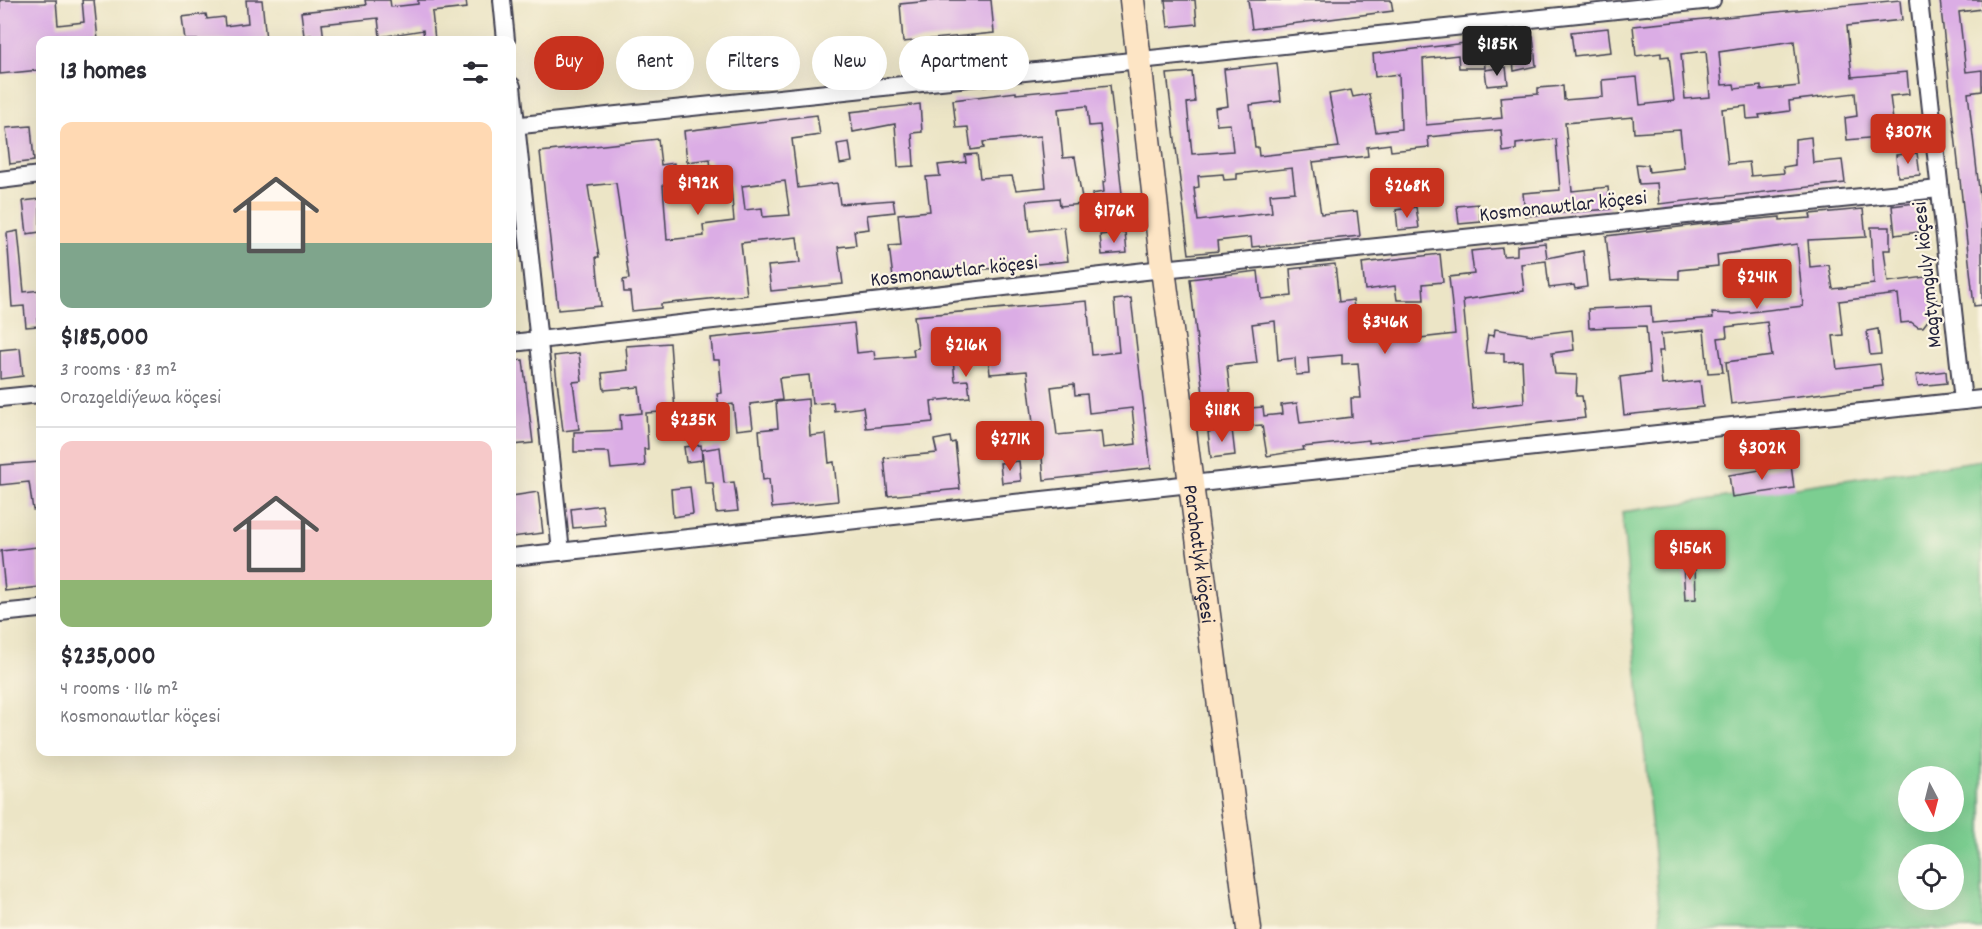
<!DOCTYPE html>
<html lang="en">
<head>
<meta charset="utf-8">
<style>
  body { margin:0; font-family:Dekko,sans-serif; background:#f7f7f7; color:#2b2b33; height:100vh; display:flex; flex-direction:column; font-size:22px; white-space:nowrap }
  * { box-sizing:border-box; margin:0 }
  p { font-size:20px; color:#7c7c81 }
  .icon { flex:none; width:33px; height:33px; fill:none; stroke:currentColor; stroke-width:2; stroke-linecap:round; stroke-linejoin:round }
  .map { position:relative; flex:1; overflow:hidden }
  .details { position:absolute; left:36px; top:36px; width:480px; height:720px; display:flex; flex-direction:column; background:#fff; border-radius:12px; box-shadow:0 6px 24px #0002 }
  .details>* { flex:none }
  .hud { position:absolute; left:534px; top:36px; width:570px; height:54px; display:flex; gap:12px }
  .needle { width:39px; rotate:173deg }
  .controls { position:absolute; left:1898px; top:766px; display:grid; gap:12px }
  .controls a { display:grid; place-items:center; width:66px; height:66px; border-radius:50%; background:#fff; box-shadow:0 6px 24px #0002; font-size:30px }
  .price { position:absolute; translate:-50% -51px; padding:0 14px; border-radius:6px; background:#c8321e; color:#fff; font-size:20px; line-height:39px; filter:drop-shadow(0 2px 3px #0008) }
  .price::after { content:''; position:absolute; left:50%; top:36px; width:18px; height:14px; margin-left:-9px; background:inherit; clip-path:polygon(0 0,100% 0,50% 100%) }
  .price.selected { background:#222; color:#fff }
  ul { padding:0; list-style:none }
  li { display:grid; align-content:center; gap:12px; height:318px; padding:0 24px }
  li+li { border-top:2px solid #e1e1e2 }
  li span { display:grid; place-items:center; height:186px; border-radius:12px; color:#555 }
  li>.icon { margin-inline-start:auto }
  span .icon { width:108px; height:108px; fill:#fffc; stroke-width:1 }
  li b { font-size:26px }
  h2 { display:flex; justify-content:space-between; align-items:center; height:72px; padding:0 24px; font-size:26px }
  .chip { padding:0 21px; border-radius:27px; background:#fff; box-shadow:0 6px 24px #0002; font-size:21px; line-height:54px }
  .chip.selected { background:#c8321e; color:#fff }
  .map>svg:first-child { display:block }
  .green { fill:#7bce91; stroke:#4e7866; stroke-width:1.5; fill-rule:evenodd }
  .building { fill:#dbade5; fill-rule:evenodd }
  .lines { fill:none; stroke-linecap:round; stroke-linejoin:round }
  .street-casing { stroke:#403f50; stroke-width:20 }
  .secondary-casing { stroke:#403f50; stroke-width:27 }
  .street { stroke:#fff; stroke-width:16 }
  .secondary { stroke:#fde5c5; stroke-width:24 }
  .labels { text-anchor:middle; stroke-width:4.5; stroke-linejoin:round; paint-order:stroke }
  .street-label { font-size:21px; fill:#22223b; stroke:#fcf5e5 }
</style>
</head>
<body>
<div class="map">
<svg width="1982" height="929" viewBox="0 0 1982 929">
  <rect width="100%" height="100%" fill="#fcf5e5"/>
  <filter id="ink" filterUnits="userSpaceOnUse"><feTurbulence type="fractalNoise" baseFrequency=".0167" numOctaves="2"/><feDisplacementMap in="SourceGraphic" scale="12" xChannelSelector="R" yChannelSelector="G"/><feConvolveMatrix kernelMatrix="1 2 1 2 8 2 1 2 1" color-interpolation-filters="sRGB"/></filter>
  <filter id="wash" filterUnits="userSpaceOnUse"><feTurbulence type="fractalNoise" baseFrequency=".008" numOctaves="4" result="noise"/><feDisplacementMap in="SourceGraphic" scale="24" xChannelSelector="R" yChannelSelector="G"/><feGaussianBlur stdDeviation="1.35" result="paint"/><feColorMatrix in="noise" values="0 0 0 0 0 0 0 0 0 0 0 0 0 0 0 0 0 1.4 0 .05"/><feComposite in="paint" operator="in"/></filter>
  <g filter="url(#wash)">
    <rect width="100%" height="100%" fill="#ece5c6"/>
    <!-- green -->
    <path class="green" d="M1982,460V929H1661L1622,512ZM1908,777H1953V822H1908ZM1908,855H1953V900H1908Z"/>
    <g id="blocks">
      <!-- building -->
      <g class="building">
        <path d="M0,0H56L58,25L84,22L82,0H94L98,40H40V70L0,74Z"/>
        <path d="M246,0H262L266,40H185L182,17L206,14L207,19L224,17L225,26L248,23Z"/>
        <path d="M365,0H390L391,7L418,4V0H466L467,8L432,12L435,40H424L423,30L380,37L378,18L322,24L324,40H311V35L304,36L301,12L366,5Z"/>
        <path d="M941,0H991L994,33L903,42L900,4Z"/>
        <path d="M1165,0H1195L1197,24L1168,27Z"/>
        <path d="M1248,0H1391L1393,11L1252,29Z"/>
        <path d="M1900,0L1902,20L1847,26L1852,77L1907,72L1909,94L1890,96L1896,145L1880,147L1879,137L1847,140L1845,118L1857,116L1855,93L1789,101L1790,111L1759,115L1760,118L1747,119L1746,106L1722,109L1728,164L1749,162L1751,176L1784,173L1783,167L1795,165V139L1811,137L1813,163L1842,160L1845,183L1659,204L1657,183L1639,184L1636,164L1648,165L1649,172L1684,168L1680,130L1634,133L1633,117L1565,123L1572,191L1608,187L1610,209L1525,216L1523,193L1560,190L1556,139L1516,144V150L1503,152L1501,130L1428,137L1429,147L1391,151L1390,144L1367,147L1368,156L1313,162L1321,214L1357,211L1360,236L1252,247L1251,237L1217,241L1218,251L1189,254L1167,74L1192,72L1195,102L1187,103L1192,154L1233,151L1230,124L1217,125L1215,108L1228,106L1224,69L1277,63L1281,101L1250,105L1255,147H1258L1259,156L1339,147L1329,94L1351,90L1353,97L1369,94L1376,132L1401,129L1399,74L1375,77L1373,54L1482,41L1485,68H1459L1458,55L1423,59L1426,125L1502,118L1500,97L1538,94V88L1563,86L1564,100L1603,97L1602,80L1637,77L1640,105L1674,101L1669,56L1661,57V53L1636,56L1633,26ZM1794,41L1799,86L1761,90V86L1735,89L1734,84L1722,85L1719,52ZM1706,51L1710,97L1685,99L1681,54ZM1292,168L1295,192L1270,194L1272,212L1198,221L1194,188L1199,187L1198,176L1223,174L1224,180L1237,179V174Z"/>
        <path d="M1940,0H1982V9L1959,12L1966,72L1982,70V91L1968,93L1982,215V305L1974,306Z"/>
        <path d="M1608,28L1611,52L1574,56L1571,32Z"/>
        <path d="M1533,36L1536,66L1514,71L1511,39Z"/>
        <path d="M1506,67L1508,84L1487,86L1485,70Z"/>
        <path d="M1110,85L1123,203L1093,205L1092,194L1104,192L1103,182L1106,181L1100,125L1089,126L1087,106L1058,109L1063,158L1075,157L1083,204L1060,206L1059,198L1027,201L1030,231L1064,227L1068,261L893,278L889,246L901,245L898,214L930,211L926,177L940,176L938,165L966,162L965,155L977,154L980,178L1012,176L1016,190L1046,187L1041,136L983,142L984,148L971,150L968,127L956,128L953,100L1016,92V94Z"/>
        <path d="M920,104L922,132L912,133L914,166L898,167L895,124L853,132L850,112Z"/>
        <path d="M817,115L820,135L792,139L798,188L837,183L840,204L893,200L895,212L867,215L869,229L854,231L856,245L838,247L843,284L771,291L768,266L800,263L797,237L741,243L747,295L661,304V308L632,311L630,292H624L623,280L629,279L616,183L588,186L599,257H596L601,306L558,310L540,152L658,139L661,165L674,163L676,184L663,185L667,240L704,236L703,225L734,221L731,188L728,180L712,181L710,159L687,162L684,131ZM785,181L790,215L763,217L762,208L745,210L742,186Z"/>
        <path d="M31,126L34,161L10,164L6,128Z"/>
        <path d="M849,142L852,162L840,164L837,144Z"/>
        <path d="M1917,153L1920,175L1898,177L1896,155Z"/>
        <path d="M40,199V232L27,234L23,201Z"/>
        <path d="M1922,202L1926,231L1895,235L1892,206Z"/>
        <path d="M1478,204L1481,222L1459,224L1457,206Z"/>
        <path d="M1416,207L1419,228L1398,230L1396,210Z"/>
        <path d="M1863,209L1866,237L1808,240L1810,267L1829,265L1833,289L1874,284L1871,227H1890V250H1884L1888,282L1933,276L1939,318L1929,319L1923,327H1918L1911,322L1901,323L1898,294L1839,301L1843,335L1833,336L1837,369L1880,364L1883,386L1731,404L1726,362L1772,356L1767,322L1726,327L1727,337L1718,338L1723,372L1708,373L1704,330L1661,334L1663,351H1659L1662,385L1700,381L1703,407L1624,415L1620,377L1650,373L1646,326L1589,328L1588,309L1651,306L1652,323L1713,318L1712,313L1734,314L1803,306L1797,244L1717,255L1718,266L1679,270V279L1640,278L1611,281L1606,236L1704,224L1780,217V220L1811,218L1810,214Z"/>
        <path d="M18,231L24,292L40,290V319H37L38,326L26,327L24,306L12,307L7,233Z"/>
        <path d="M1125,232L1127,253L1102,255L1100,235Z"/>
        <path d="M1545,243L1547,258L1583,251L1587,287L1575,289L1574,285L1549,288L1546,261L1521,264L1524,291L1463,300L1473,409L1524,403L1522,361L1504,362V353H1485L1488,335L1494,336L1495,329L1533,335L1572,330L1574,350L1552,353L1555,374L1577,375L1576,396H1582L1585,418L1369,443V440L1303,447L1304,450L1267,456L1262,425L1237,427L1236,409L1263,407L1264,416L1282,414L1281,405L1297,403L1300,423L1352,417L1351,398H1361L1358,363L1342,364V355L1308,358L1309,374L1296,375L1295,358L1278,360L1275,321L1252,324L1257,363L1227,366L1231,400L1204,403L1190,279L1258,271L1261,299L1292,296L1290,269L1335,264L1339,302L1353,300L1355,315L1361,314L1364,340L1411,339L1455,334L1449,277L1474,274L1471,251L1502,248L1503,256L1517,255V246Z"/>
        <path d="M1440,254L1443,282L1423,284L1424,300H1397L1395,286L1365,290L1362,263Z"/>
        <path d="M1131,298L1151,468L1044,480L1042,457L1037,458L1027,371L990,374L987,346L952,349L955,381L968,380L970,397L931,401L933,422L866,428L863,407L834,411L833,402L812,404L809,375L779,378L782,400L750,404L753,428L736,430L733,404L719,406L717,394L722,393L719,360H713L711,338L854,323L857,353L874,351L875,359L914,356L913,349L918,348L914,316L1087,301L1092,355L1119,352L1114,300ZM1074,384L1075,395L1087,394L1089,413L1132,408L1136,444L1103,448L1101,431L1057,435L1051,387Z"/>
        <path d="M1878,329L1881,354L1870,355L1867,331Z"/>
        <path d="M670,343L675,411L646,413L648,449H644L645,466L611,469L609,452H574V432L621,430L620,415L642,413L639,387L604,390L602,373L628,370L626,346Z"/>
        <path d="M20,348L23,376L0,379V350Z"/>
        <path d="M579,353L582,381L573,382L579,429L563,431L554,356Z"/>
        <path d="M523,360L533,443L512,445V361Z"/>
        <path d="M1946,371L1947,383L1918,386L1916,375Z"/>
        <path d="M808,399L810,436L826,434L829,463L834,462L838,501L772,508L769,479L763,480L759,430L778,428L776,402Z"/>
        <path d="M1232,429L1235,455L1211,458L1208,432Z"/>
        <path d="M950,437L951,443L955,442L960,489L888,496L884,458L937,453L934,440Z"/>
        <path d="M701,445L702,460L686,462L684,447Z"/>
        <path d="M720,447L724,483L734,482L738,511L716,513L713,483H705L702,450Z"/>
        <path d="M1019,461L1021,481L1002,483L1000,463Z"/>
        <path d="M40,462V509L33,510L29,482L0,485V465Z"/>
        <path d="M1791,465L1794,488L1732,497L1729,475Z"/>
        <path d="M690,487L693,514L673,517L671,489Z"/>
        <path d="M538,492L543,533L512,537V496Z"/>
        <path d="M602,505L605,525L573,528L571,509Z"/>
        <path d="M37,547L40,587L5,591L1,551Z"/>
        <path d="M1695,563L1696,599L1685,600L1683,564Z"/>
      </g>
    </g>
  </g>
  <g filter="url(#ink)">
    <use href="#blocks" fill-opacity="0" stroke="#403f50" stroke-width="1.5"/>
    <g class="lines">
      <defs>
        <g id="street">
          <path d="M502,0L506,40"/>
          <path d="M1919,0L1963,401"/>
          <path d="M512,86L561,552"/>
          <path d="M512,126L1712,0"/>
          <path d="M0,180L40,175"/>
          <path d="M512,343L1163,269L1939,189"/>
          <path d="M0,398L40,394"/>
          <path d="M512,557L1982,399"/>
          <path d="M0,613L40,609"/>
        </g>
        <g id="secondary">
          <path id="s1" d="M1132,0L1163,269L1249,929"/>
        </g>
      </defs>
      <!-- street casing -->
      <use href="#street" class="street-casing"/>
      <!-- secondary casing -->
      <use href="#secondary" class="secondary-casing"/>
      <!-- street -->
      <use href="#street" class="street"/>
      <!-- secondary -->
      <use href="#secondary" class="secondary"/>
    </g>
  </g>
  <g class="labels">
    <!-- street labels -->
    <g class="street-label">
      <text transform="translate(1563 205) rotate(-6)" y="7">Kosmonawtlar köçesi</text>
      <text transform="translate(954 270) rotate(-6)" y="7">Kosmonawtlar köçesi</text>
      <text transform="translate(1926 275) rotate(-96)" y="7">Magtymguly köçesi</text>
      <text dy="7" stroke="none"><textPath href="#s1" startOffset="558">Parahatlyk köçesi</textPath></text>
    </g>
  </g>
</svg>
<div class="controls">
<a><svg class="needle" viewBox="-14 -14 28 28"><path d="M0-13l5 13h-10z" fill="#e53935"/><path d="M0 13l5-13h-10z" fill="#7c7c81"/></svg></a>
<a><svg class="icon" aria-label="locate" viewBox="0 0 24 24"><circle cx="12" cy="12" r="6"/><path d="M12 2v4M12 18v4M2 12h4M18 12h4"/></svg></a>
</div>
<b class="price selected" style="left:1497px;top:77px">$185K</b>
<b class="price" style="left:1908px;top:165px">$307K</b>
<b class="price" style="left:698px;top:216px">$192K</b>
<b class="price" style="left:1407px;top:219px">$268K</b>
<b class="price" style="left:1114px;top:244px">$176K</b>
<b class="price" style="left:1757px;top:310px">$241K</b>
<b class="price" style="left:1385px;top:355px">$346K</b>
<b class="price" style="left:966px;top:378px">$216K</b>
<b class="price" style="left:1222px;top:443px">$118K</b>
<b class="price" style="left:693px;top:453px">$235K</b>
<b class="price" style="left:1010px;top:472px">$271K</b>
<b class="price" style="left:1762px;top:481px">$302K</b>
<b class="price" style="left:1690px;top:581px">$156K</b>
<div class="hud">
<a class="chip selected">Buy</a>
<a class="chip">Rent</a>
<a class="chip">Filters</a>
<a class="chip">New</a>
<a class="chip">Apartment</a>
</div>
<section class="details">
<h2>13 homes<svg class="icon" aria-label="filters" viewBox="0 0 24 24"><path d="M4 7h16M4 17h16"/><circle cx="9" cy="7" r="2"/><circle cx="15" cy="17" r="2"/></svg></h2>
<ul>
<li><span style="background:linear-gradient(#ffd9b3 65%,#7fa58c 0)"><svg class="icon" aria-label="home" viewBox="0 0 24 24"><path d="M3 11l9-7 9 7M6 9v11h12V9"/></svg></span><div><b>$185,000</b><p>3 rooms · 83 m²</p><p>Orazgeldiýewa köçesi</p></div></li>
<li><span style="background:linear-gradient(#f6c9c9 75%,#8fb573 0)"><svg class="icon" aria-label="home" viewBox="0 0 24 24"><path d="M3 11l9-7 9 7M6 9v11h12V9"/></svg></span><div><b>$235,000</b><p>4 rooms · 116 m²</p><p>Kosmonawtlar köçesi</p></div></li>
</ul>
</section>
</div>
</body>
</html>
